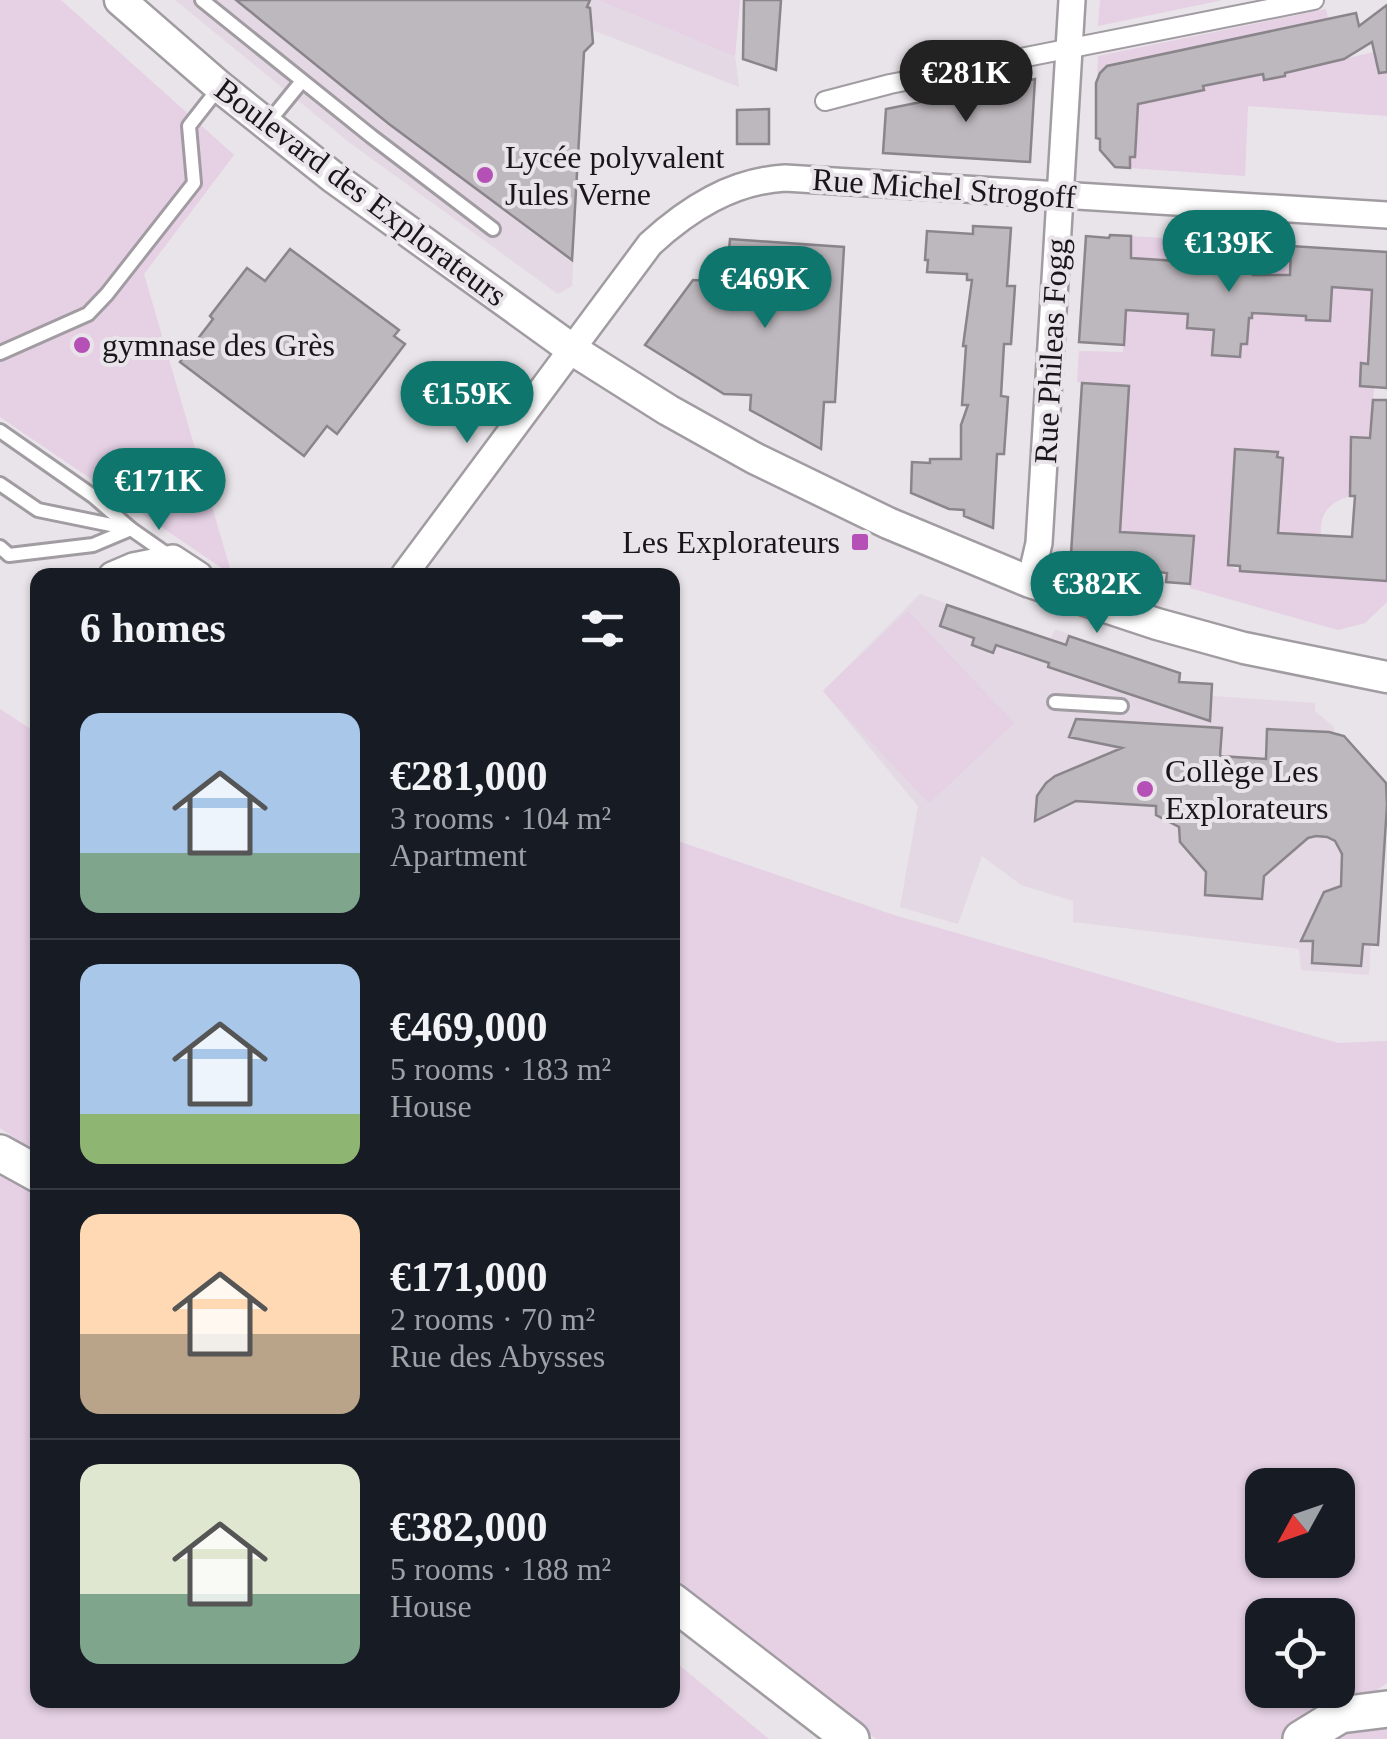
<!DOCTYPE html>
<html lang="en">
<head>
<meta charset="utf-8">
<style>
  body { margin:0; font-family:"Times New Roman",serif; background:#20242c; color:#f1f3f6; height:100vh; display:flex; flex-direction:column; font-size:38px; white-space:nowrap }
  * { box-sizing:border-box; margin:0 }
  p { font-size:32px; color:#9ea1a6 }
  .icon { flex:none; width:55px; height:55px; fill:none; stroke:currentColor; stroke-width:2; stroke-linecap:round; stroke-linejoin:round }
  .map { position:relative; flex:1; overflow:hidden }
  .side { position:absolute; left:30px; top:568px; width:650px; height:1140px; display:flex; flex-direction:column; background:#171b24; border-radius:20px; box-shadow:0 2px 8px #0004 }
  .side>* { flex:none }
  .needle { width:65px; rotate:230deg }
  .tools { position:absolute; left:1245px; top:1468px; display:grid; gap:20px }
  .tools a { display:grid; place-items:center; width:110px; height:110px; border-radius:20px; background:#171b24; box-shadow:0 2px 8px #0004; font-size:50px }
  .price { position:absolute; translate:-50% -85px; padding:0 22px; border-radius:35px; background:#0f766e; color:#fff; font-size:32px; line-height:65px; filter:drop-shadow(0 2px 5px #0008) }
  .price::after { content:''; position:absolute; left:50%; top:60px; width:30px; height:22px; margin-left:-15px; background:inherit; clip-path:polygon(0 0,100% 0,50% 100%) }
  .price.current { background:#222; color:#fff }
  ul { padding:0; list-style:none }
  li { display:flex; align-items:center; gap:30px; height:250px; padding:0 50px }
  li+li { border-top:2px solid #363941 }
  li span { display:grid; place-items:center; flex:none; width:280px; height:200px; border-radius:20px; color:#555 }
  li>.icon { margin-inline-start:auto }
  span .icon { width:120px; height:120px; fill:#fffc; stroke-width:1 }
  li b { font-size:42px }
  h2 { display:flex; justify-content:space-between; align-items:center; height:120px; padding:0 50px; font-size:42px }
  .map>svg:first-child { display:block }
  .built { fill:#e3d8e3 }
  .green { fill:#e5d0e4; fill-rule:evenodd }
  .building { fill:#bdb8bd; stroke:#8a858a; stroke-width:2.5 }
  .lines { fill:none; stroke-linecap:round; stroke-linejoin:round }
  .service-casing { stroke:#a19ca1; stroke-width:18 }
  .pedestrian-casing { stroke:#a19ca1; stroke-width:22 }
  .minor-casing { stroke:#a19ca1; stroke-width:30 }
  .tertiary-casing { stroke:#a19ca1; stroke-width:35 }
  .secondary-casing { stroke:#a19ca1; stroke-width:40 }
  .service { stroke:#fff; stroke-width:12 }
  .pedestrian { stroke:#fff; stroke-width:18 }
  .minor { stroke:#fff; stroke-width:25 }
  .tertiary { stroke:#fff; stroke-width:30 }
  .secondary { stroke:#fff; stroke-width:35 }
  .poi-dot { fill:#b450b6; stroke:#e9e4e9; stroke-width:4 }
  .labels { text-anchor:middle; stroke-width:8; stroke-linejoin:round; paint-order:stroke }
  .poi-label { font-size:32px; fill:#181618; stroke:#e9e4e9; text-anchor:start }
  .street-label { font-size:32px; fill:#181618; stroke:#e9e4e9 }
</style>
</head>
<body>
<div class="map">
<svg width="1387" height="1739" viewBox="0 0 1387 1739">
  <rect width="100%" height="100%" fill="#e9e4e9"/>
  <!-- built -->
  <g class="built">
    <path d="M175,0H740L735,56L739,87L590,29L584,52L572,286L558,294L350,143Z"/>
    <path d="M920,594L1043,637L1051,638L1055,629L1102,647L1179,682L1212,684V696L1315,703V711L1334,727V733L1344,736L1386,783L1387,805L1378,945H1371L1369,975L1301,970L1299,949L1073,922V901L1021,885L982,856L958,924L900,907L918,806L823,691Z"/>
  </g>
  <!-- green -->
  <g class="green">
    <path d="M0,0H61L234,155L144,274L232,575L0,417Z"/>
    <path d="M599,0H740L735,56Z"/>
    <path d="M1100,0H1223L1098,26Z"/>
    <path d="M1326,9L1328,19L1114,63L1104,68L1097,80L1098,56Z"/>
    <path d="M1374,52L1377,67L1387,66V116L1248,106L1245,176L1130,168V157H1135L1139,99L1263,74L1285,73Z"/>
    <path d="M1131,236L1291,246L1287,314L1306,316V320L1330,321L1332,287L1372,290L1369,341L1371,364H1361L1374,387L1373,403L1387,439L1351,437L1350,496C1330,502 1319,513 1321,535L1278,533L1282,458L1277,457V452L1235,449L1228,565L1240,571L1387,581V602L1365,623L1338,630L1190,588L1193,536L1120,531L1128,386L1077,382L1079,351L1123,352L1126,307L1187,314V328L1214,330L1213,355L1240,357L1241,344H1247L1253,266L1131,258Z"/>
    <path d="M908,611L1014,723L929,803L823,691Z"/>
    <path d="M0,709L37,733V1153L0,1128Z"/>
    <path d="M672,839L894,915L1338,1043L1387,1041V1683L1376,1691L1289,1730L1281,1739H876L673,1577ZM1262,1485H1338V1560H1262ZM1262,1615H1338V1690H1262Z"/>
    <path d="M0,1172L37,1195L38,1700H672L673,1660L769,1739H0Z"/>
    <path d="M1364,1726H1387V1739H1329Z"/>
  </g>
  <!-- building -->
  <g class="building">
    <path d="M236,0H590L587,7L590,8L593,43L584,52L572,260L389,124Z"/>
    <path d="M744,0H781L776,70L743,59Z"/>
    <path d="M1387,5V72L1379,73L1372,42L1344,59L1285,73V76L1264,80L1263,74L1203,86L1204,90L1138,104L1135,157H1130V168L1115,167L1100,150V139L1096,138V83L1100,73L1107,66L1356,13L1359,26Z"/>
    <path d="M1035,79L1030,162L883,153L886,109Z"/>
    <path d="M769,109V144H737V110Z"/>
    <path d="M973,226L1011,228L1007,286H1015L1011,344H1004L1001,396L1008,397L1004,454H997L993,528L964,516V510L949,509L911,493L912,462L930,463V459H961V425L968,405H962L966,346H963L972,280H967V274L927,272L928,260H925L927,231L973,234Z"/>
    <path d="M1110,235L1131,236V258L1254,266L1253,275H1290L1291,246L1387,252V388L1360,386L1361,363L1368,364L1372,290L1332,287L1330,321L1306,320V316L1252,313V318H1249L1247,344H1241L1240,357L1212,355L1214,330L1187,328L1188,314L1126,310L1124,345L1079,342L1086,236L1109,238Z"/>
    <path d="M730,239L844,247L835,402H824L821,449L750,410L751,395L724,394L645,345L693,280L726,282Z"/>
    <path d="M290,249L399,330L394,336L405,344L337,434L327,426L304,456L180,362L213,319L210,316L247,268L265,281Z"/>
    <path d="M1082,383L1129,386L1120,532L1194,536L1190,584L1166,582L1167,573L1131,569L1132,564L1096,562L1097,556L1071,554Z"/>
    <path d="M1373,400H1387V581L1240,571V566L1228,565L1235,449L1278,452L1277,457L1283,458L1278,533L1352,537L1355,496H1350L1351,437L1370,438Z"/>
    <path d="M947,605L1066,645L1069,636L1180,673L1179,682L1212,684L1210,721L1048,667L1049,663L996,645L993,653L972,645L974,638L940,626Z"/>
    <path d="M1076,719L1222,728L1220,756L1266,759L1267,729L1329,732L1344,736L1386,783L1387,805L1378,945L1363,944L1361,966L1312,963L1313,941H1301L1324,892L1341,886L1342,854L1335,841L1327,837L1316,836L1308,838L1264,876L1262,899L1205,895L1206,872L1180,842L1179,827L1156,815V806L1076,801L1035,821L1037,796L1046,783L1055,776L1122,748L1069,737Z"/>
  </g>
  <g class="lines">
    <defs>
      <g id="service">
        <path d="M202,0L371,136L493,229"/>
        <path d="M267,124L302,81"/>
        <path d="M0,353L88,314L107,294L194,183L189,126L218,89"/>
        <path d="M0,431L93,496L131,529L93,545L9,555L0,547"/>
        <path d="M0,484L38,510L131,529L171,557"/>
        <path d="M1055,702L1121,706"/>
      </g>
      <path id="pedestrian" d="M825,101L890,84L1314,0"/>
      <g id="minor">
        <path d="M112,575L133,566L173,558L199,575"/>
        <path d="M404,575L650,244C688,209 732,181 785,178L1387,215"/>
        <path d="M1030,582L1039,543L1072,0"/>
      </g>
      <path id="tertiary" d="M120,0L220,87L333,177L573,350L668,410L754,458L888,523L1030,582L1157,624L1244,648L1387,677"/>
      <g id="secondary">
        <path d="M0,1153L38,1174"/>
        <path d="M672,1601L851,1739"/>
        <path d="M1301,1739L1340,1715L1387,1709"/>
      </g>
    </defs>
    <!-- service casing -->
    <use href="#service" class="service-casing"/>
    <!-- pedestrian casing -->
    <use href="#pedestrian" class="pedestrian-casing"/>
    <!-- minor casing -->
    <use href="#minor" class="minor-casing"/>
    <!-- tertiary casing -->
    <use href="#tertiary" class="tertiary-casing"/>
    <!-- secondary casing -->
    <use href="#secondary" class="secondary-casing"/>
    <!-- service -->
    <use href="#service" class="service"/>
    <!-- pedestrian -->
    <use href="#pedestrian" class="pedestrian"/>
    <!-- minor -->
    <use href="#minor" class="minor"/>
    <!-- tertiary -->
    <use href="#tertiary" class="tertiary"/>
    <!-- secondary -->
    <use href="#secondary" class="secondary"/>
  </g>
  <!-- markers -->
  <g class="poi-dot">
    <circle cx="485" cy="175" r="10"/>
    <circle cx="82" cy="345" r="10"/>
    <rect x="850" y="532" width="20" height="20" rx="5"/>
    <circle cx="1145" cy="789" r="10"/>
  </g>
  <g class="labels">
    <!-- poi labels -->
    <g class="poi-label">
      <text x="505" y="168">Lycée polyvalent<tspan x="505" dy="37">Jules Verne</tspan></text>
      <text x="102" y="356">gymnase des Grès</text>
      <text x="840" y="553" text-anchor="end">Les Explorateurs</text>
      <text x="1165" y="782">Collège Les<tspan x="1165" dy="37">Explorateurs</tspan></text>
    </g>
    <!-- street labels -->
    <g class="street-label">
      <text transform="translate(944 188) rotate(4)" y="11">Rue Michel Strogoff</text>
      <text transform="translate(361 192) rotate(37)" y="11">Boulevard des Explorateurs</text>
      <text transform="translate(1051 351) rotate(-87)" y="11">Rue Phileas Fogg</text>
    </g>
  </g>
</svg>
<div class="tools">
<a><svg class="needle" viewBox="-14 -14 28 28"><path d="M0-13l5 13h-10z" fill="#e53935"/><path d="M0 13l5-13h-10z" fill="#9ea1a6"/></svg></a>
<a><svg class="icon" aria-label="locate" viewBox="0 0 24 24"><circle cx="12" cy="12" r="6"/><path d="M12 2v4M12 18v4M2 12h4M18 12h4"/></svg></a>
</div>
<b class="price current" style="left:966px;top:125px">€281K</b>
<b class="price" style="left:1229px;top:295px">€139K</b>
<b class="price" style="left:765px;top:331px">€469K</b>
<b class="price" style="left:467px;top:446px">€159K</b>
<b class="price" style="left:159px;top:533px">€171K</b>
<b class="price" style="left:1097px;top:636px">€382K</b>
<section class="side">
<h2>6 homes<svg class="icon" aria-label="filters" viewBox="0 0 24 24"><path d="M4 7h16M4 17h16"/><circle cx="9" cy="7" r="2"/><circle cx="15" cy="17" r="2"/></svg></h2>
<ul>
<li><span style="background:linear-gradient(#a9c7e8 70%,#7fa58c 0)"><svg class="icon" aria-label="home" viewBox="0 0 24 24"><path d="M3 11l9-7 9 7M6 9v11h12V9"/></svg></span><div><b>€281,000</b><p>3 rooms · 104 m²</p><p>Apartment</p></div></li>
<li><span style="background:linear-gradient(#a9c7e8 75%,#8fb573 0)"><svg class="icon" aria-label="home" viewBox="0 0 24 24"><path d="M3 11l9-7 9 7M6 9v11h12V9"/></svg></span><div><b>€469,000</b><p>5 rooms · 183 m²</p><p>House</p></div></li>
<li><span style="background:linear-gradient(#ffd9b3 60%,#b9a48a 0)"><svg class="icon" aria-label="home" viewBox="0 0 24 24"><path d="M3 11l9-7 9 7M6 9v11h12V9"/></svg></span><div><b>€171,000</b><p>2 rooms · 70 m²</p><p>Rue des Abysses</p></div></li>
<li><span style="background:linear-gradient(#dfe7d0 65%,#7fa58c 0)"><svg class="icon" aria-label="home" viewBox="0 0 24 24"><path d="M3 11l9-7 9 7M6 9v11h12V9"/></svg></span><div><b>€382,000</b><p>5 rooms · 188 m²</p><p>House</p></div></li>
</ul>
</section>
</div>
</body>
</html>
